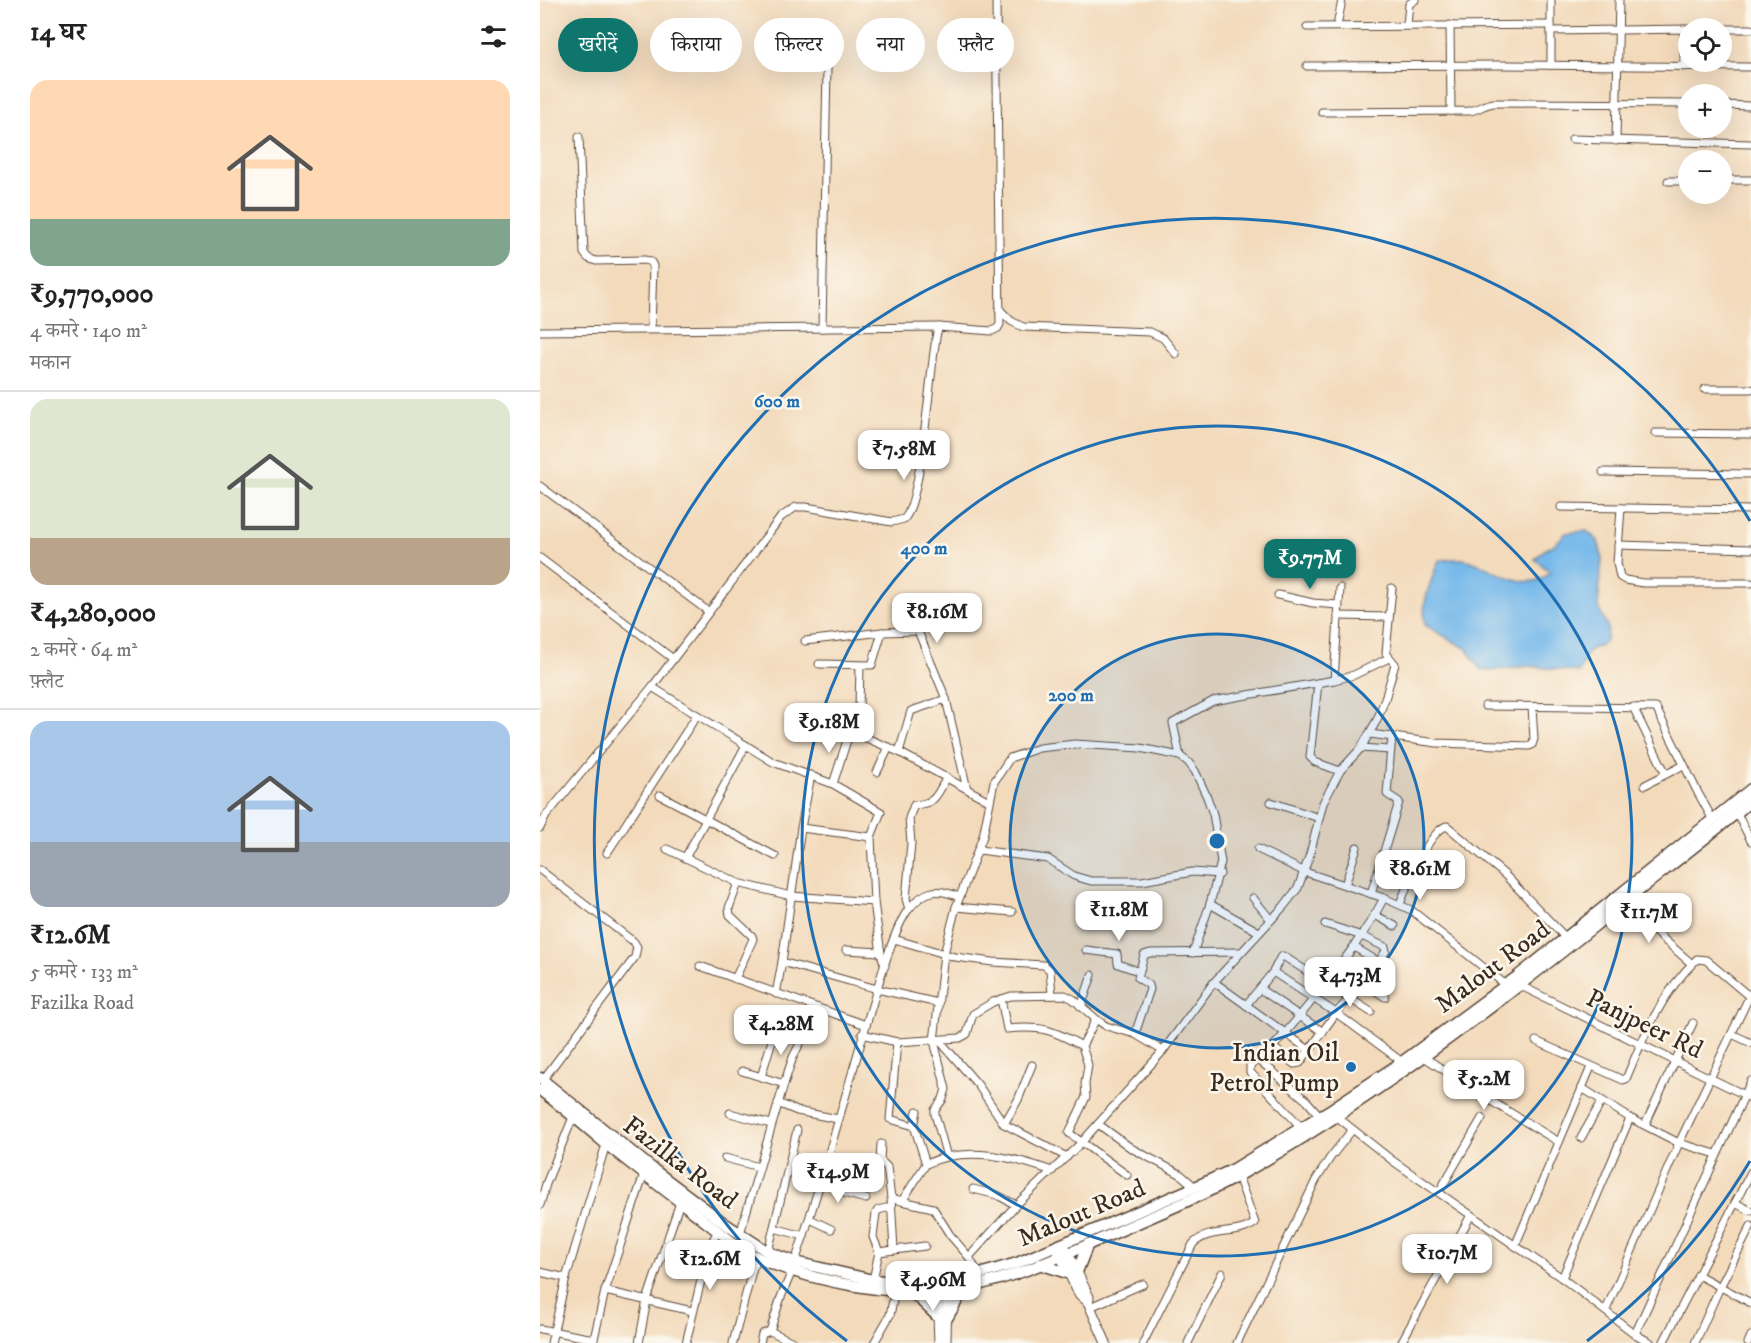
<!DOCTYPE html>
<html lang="hi">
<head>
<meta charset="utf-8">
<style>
  body { margin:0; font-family:"IM FELL DW Pica","Noto Serif Devanagari",serif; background:#f6f6f6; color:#222; height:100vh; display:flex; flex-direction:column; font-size:22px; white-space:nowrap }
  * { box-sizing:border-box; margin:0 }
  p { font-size:20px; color:#767676 }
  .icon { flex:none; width:33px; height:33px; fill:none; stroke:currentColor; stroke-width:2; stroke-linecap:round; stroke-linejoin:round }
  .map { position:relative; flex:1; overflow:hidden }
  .sheet { display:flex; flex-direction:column; background:#fff; width:540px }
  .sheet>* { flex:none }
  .hud { position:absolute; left:18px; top:18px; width:570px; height:54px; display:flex; gap:12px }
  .tools { position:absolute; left:1138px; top:18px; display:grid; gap:12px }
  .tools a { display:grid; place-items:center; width:54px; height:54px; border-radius:50%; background:#fff; box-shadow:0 6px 24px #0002; font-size:30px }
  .price { position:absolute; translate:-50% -51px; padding:0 14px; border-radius:12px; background:#fff; color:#222; font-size:20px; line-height:39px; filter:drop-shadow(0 2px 3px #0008) }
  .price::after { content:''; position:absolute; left:50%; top:36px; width:18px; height:14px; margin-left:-9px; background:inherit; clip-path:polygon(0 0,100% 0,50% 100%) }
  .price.on { background:#0f766e; color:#fff }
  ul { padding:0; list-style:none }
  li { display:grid; align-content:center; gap:12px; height:318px; padding:0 30px }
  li+li { border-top:2px solid #e0e0e0 }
  li span { display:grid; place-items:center; height:186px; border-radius:18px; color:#555 }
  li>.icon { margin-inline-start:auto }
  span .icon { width:108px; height:108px; fill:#fffc; stroke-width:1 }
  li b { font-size:26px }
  h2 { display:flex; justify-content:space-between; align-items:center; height:72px; padding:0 30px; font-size:26px }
  .tag { padding:0 21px; border-radius:27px; background:#fff; box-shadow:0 6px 24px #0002; font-size:21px; line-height:54px }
  .tag.on { background:#0f766e; color:#fff }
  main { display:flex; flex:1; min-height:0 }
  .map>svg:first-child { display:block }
  .water { fill:#74b8ea; stroke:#587184; stroke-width:1.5 }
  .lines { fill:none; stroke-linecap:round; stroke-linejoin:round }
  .minor-casing { stroke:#574436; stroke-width:9 }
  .major-casing { stroke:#574436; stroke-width:11 }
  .highway-casing { stroke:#574436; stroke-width:13 }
  .minor { stroke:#fff; stroke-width:7 }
  .major { stroke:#fff; stroke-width:9 }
  .highway { stroke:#fff; stroke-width:10 }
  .ring { fill:none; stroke:#1f6fb2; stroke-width:3 }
  .poi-dot { fill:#1f6fb2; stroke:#fbf7ec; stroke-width:2 }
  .labels { text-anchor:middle; stroke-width:5; stroke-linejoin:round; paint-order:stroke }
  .street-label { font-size:26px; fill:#3b2a1e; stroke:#fbf7ec }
  .poi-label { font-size:26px; fill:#3b2a1e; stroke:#fbf7ec; text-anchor:end }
  .centre { fill:#1f6fb2; stroke:#fbf7ec; stroke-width:3 }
  .ring-label { font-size:18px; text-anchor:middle; font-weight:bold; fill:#1f6fb2; stroke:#fbf7ec; stroke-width:5; stroke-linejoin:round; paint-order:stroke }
</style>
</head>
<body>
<main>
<section class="sheet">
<h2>14 घर<svg class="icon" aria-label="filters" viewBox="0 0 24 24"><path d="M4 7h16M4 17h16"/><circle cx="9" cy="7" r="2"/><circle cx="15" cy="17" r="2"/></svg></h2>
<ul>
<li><span style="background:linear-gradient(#ffd9b3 75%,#7fa58c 0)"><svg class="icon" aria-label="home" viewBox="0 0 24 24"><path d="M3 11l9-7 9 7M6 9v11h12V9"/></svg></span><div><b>₹9,770,000</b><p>4 कमरे · 140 m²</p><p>मकान</p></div></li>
<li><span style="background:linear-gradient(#dfe7d0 75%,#b9a48a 0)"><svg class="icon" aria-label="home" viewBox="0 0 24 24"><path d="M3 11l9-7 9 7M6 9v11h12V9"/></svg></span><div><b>₹4,280,000</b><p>2 कमरे · 64 m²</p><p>फ़्लैट</p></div></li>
<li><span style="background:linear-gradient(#a9c7e8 65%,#9aa5b1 0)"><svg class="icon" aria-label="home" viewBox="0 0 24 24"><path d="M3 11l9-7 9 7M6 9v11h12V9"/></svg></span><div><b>₹12.6M</b><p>5 कमरे · 133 m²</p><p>Fazilka Road</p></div></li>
</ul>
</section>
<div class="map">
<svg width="1211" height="1343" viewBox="0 0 1211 1343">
  <rect width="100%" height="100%" fill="#fbf7ec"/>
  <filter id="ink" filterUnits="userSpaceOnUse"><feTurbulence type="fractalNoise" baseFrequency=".0167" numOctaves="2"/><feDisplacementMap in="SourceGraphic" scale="12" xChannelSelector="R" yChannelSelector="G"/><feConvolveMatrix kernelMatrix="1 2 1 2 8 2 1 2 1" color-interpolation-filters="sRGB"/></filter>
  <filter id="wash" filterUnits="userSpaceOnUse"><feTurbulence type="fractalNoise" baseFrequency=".008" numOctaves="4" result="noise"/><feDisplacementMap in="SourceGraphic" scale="24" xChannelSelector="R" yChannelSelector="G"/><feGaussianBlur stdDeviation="1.35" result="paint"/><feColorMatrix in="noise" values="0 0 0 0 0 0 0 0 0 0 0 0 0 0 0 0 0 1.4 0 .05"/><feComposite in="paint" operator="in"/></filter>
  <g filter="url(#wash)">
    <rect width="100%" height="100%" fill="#f3dabb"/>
    <!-- water -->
    <path class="water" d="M1047,531L1058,541L1062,557L1058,607L1068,628L1066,642L1048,651L1039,672L989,666L950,671L940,669L927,649L885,625C881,601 891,582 899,560C906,560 915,558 923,559C948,563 987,598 1010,572L995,559L1003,551L1015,544L1026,533Z"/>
  </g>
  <g filter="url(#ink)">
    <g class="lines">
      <defs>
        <g id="minor">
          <path d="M867,25L869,4L875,0"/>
          <path d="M910,25L911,111"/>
          <path d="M797,26L802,0"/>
          <path d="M767,27L1011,25"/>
          <path d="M1182,29H1211"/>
          <path d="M1011,31L1149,29"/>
          <path d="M1011,65V0"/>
          <path d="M767,66L964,65L1211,67"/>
          <path d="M1144,67V29"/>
          <path d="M1182,105L1211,106"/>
          <path d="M782,112L929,111C939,110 945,103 955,103L1149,104"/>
          <path d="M39,137L44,253L48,258L56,261L105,260L111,262L113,266L111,329"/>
          <path d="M1032,139L1211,144"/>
          <path d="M1076,141L1079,0"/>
          <path d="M1182,180H1211"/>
          <path d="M1128,181H1149"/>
          <path d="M459,309L471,321L483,327L610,332L623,338L636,354"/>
          <path d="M282,328L287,68"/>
          <path d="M0,331L399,327"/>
          <path d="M1165,389H1211"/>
          <path d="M1115,433L1211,434"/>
          <path d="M1063,472L1211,474"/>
          <path d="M0,486L169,612"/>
          <path d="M1021,507L1211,510"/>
          <path d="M1081,508L1077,563L1080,577L1085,580L1103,583H1211"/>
          <path d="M1078,545L1211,549"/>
          <path d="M0,558L132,658"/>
          <path d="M738,595L773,603L798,605"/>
          <path d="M798,616L849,617"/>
          <path d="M265,641L342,632L378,631L406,699L427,789"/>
          <path d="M279,664L332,665L342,632"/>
          <path d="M794,680L800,588"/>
          <path d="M778,683L770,757L775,762L800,771"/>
          <path d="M112,687L233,762L293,784L341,812L331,837L334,902L341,954L345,966"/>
          <path d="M945,706L1116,708L1157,791L1173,820"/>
          <path d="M1093,707L1126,774"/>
          <path d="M310,731L359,752L449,801"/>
          <path d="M830,734L897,743L989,746L992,745L994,739L992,707"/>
          <path d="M821,748L850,750"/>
          <path d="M359,752L371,711L406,699"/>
          <path d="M640,756L633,723L673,701L794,680L814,675L849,658"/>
          <path d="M337,772L349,747"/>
          <path d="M271,775L261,828L242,962L337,989L398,1003"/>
          <path d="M293,784L310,731L313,711L319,707L320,666"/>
          <path d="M1105,785L1144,765"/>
          <path d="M120,795L235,856"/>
          <path d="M731,802L779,818"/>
          <path d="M1197,813L1211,841"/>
          <path d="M0,828L6,816L112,687L241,517L256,507H266L352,522L364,519C382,503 390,365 397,332L399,327L452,331L458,328L460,324L456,0"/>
          <path d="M261,828L331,837"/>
          <path d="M127,849L198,883L251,896L334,902"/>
          <path d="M718,849L765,872L844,898L871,910L966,985"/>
          <path d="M439,850L508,859L534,876L551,881H602L652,872L680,874"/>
          <path d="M67,853L157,715"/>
          <path d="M145,858L206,745"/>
          <path d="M0,870L94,942L97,947L95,957L2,1081"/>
          <path d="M805,885L817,847"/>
          <path d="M831,894L859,802L847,794L852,736"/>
          <path d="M713,898L731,920"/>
          <path d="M860,904C867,886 889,830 907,826L965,875L1026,938"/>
          <path d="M1083,904L1152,964"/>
          <path d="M416,907L472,912"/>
          <path d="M369,909L366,899L371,843L369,818L374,805C397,803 396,796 407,777"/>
          <path d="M835,915L855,926"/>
          <path d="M354,939L415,957L453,962L504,965L510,970L512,995"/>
          <path d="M814,947L839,962"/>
          <path d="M306,950L340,952"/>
          <path d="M546,950L577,954L578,964L598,971"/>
          <path d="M653,953L670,904"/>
          <path d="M160,966L326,1025"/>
          <path d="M799,967L845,997"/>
          <path d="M733,972L796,1013L865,1064"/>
          <path d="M195,979L213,939L212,936L190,915L189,908L198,883"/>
          <path d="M674,982L769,1050"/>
          <path d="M981,986L1211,1098"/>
          <path d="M720,989L783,1032"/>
          <path d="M236,994L242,962"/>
          <path d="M461,999L467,1029C502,1026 511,1029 542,1046"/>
          <path d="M706,1005L733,972L740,958L743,956L831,1012"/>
          <path d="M541,1007L552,975"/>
          <path d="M556,1019L542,1046L548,1065L545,1084L546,1097L529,1133L587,1175"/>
          <path d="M322,1034L357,1042L420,1038L427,1034L433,1014L453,1002L471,996L525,995L533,999L556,1019L566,1026L595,1034L623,1051"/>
          <path d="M595,1034L610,989L609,985L598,978L604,955L610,953L700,952"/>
          <path d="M1192,1034L1211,1043"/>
          <path d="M400,1041L438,1085L464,1124L527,1157"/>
          <path d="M996,1041L1083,1080L1086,1079C1104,1035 1122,992 1157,959L1166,960L1210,997"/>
          <path d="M357,1042L350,1119L374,1126"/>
          <path d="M734,1048L754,1064L760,1063L796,1013L824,983L846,951L845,947L822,936L785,924"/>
          <path d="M884,1057L951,1101L1019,1142"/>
          <path d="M719,1060L766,1100L780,1116"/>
          <path d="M202,1071L244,1084"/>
          <path d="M221,1077L236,1027"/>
          <path d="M1042,1088L1090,1118L1139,1143L1176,1154"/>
          <path d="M238,1103L257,1111L298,1119"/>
          <path d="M190,1113L231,1124"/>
          <path d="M796,1116L853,1161L1022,1278L1095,1334L1111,1343"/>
          <path d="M464,1124L478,1100L492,1065"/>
          <path d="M558,1124L591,1148L640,1174L655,1187"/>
          <path d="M1105,1125L1153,1023"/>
          <path d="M761,1127L710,1072V1066C734,1049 749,1029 767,1007C795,972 823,938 844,898"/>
          <path d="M1041,1138L1062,1101"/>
          <path d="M341,1144L340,1160L347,1167L351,1198L354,1250"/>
          <path d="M407,1157L395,1114V1110L403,1099L406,1089L394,1041L404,954L416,907L443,836L454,782L470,758L499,748L535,744L600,748L640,756L648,762L655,771L667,797L673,814L681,862L670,904L719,932"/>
          <path d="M185,1158L219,1167"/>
          <path d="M386,1164C426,1145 473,1157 512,1171"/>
          <path d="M280,1179L302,1187L304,1193L326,1199"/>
          <path d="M433,1189L457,1195L476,1205"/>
          <path d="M899,1192L942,1118"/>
          <path d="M351,1198L362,1201L386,1164L374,1126L377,1111"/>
          <path d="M362,1201L393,1208L410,1235L429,1257"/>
          <path d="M1195,1203L1211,1211"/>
          <path d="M0,1205L6,1184L33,1117"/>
          <path d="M270,1219L291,1229"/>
          <path d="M234,1228L264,1236"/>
          <path d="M200,1234L244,1084L253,1057L278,1008"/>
          <path d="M975,1246L1051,1067"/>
          <path d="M228,1252L257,1130"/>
          <path d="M339,1252L333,1237L336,1213L338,1210L350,1207"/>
          <path d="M255,1262C283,1180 305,1095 330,1012C338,987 353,930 368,910C384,890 396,887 419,897"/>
          <path d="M252,1271L241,1297L230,1331L255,1343"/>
          <path d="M0,1272L26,1278"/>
          <path d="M439,1275L429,1257L476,1205L541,1143L623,1051L674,982L744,906L758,888L770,854L783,803L800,771L821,748L837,720L845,699L855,664L846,653L852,588"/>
          <path d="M1158,1275L1211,1303"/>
          <path d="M1022,1278L1090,1118"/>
          <path d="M333,1280L339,1252L385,1246"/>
          <path d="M65,1291L152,1311"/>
          <path d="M550,1307L603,1284"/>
          <path d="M1066,1310L1139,1143L1211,993"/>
          <path d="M0,1329L54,1339"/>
          <path d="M1095,1334L1211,1081"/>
          <path d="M11,1343L26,1278L66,1144"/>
          <path d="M53,1343L65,1291L104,1174"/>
          <path d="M99,1343L107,1300L140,1202"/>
          <path d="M146,1343L169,1247L178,1231"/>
          <path d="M193,1343L216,1256"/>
          <path d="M220,1343L222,1334L230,1331"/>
          <path d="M334,1343L350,1315L355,1291"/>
          <path d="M603,1343L653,1244C670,1227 696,1237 715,1223L698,1176"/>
          <path d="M648,1343L682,1273"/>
          <path d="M697,1343L776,1180L790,1158L812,1130"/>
          <path d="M861,1343L931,1215"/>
          <path d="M1123,1343L1211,1172"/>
          <path d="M1155,1343L1180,1287L1211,1226"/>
          <path d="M1208,1343L1211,1336"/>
        </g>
        <g id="major">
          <path d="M526,1249L546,1291L549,1297L548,1302L566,1343"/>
          <path d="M518,1251L539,1294L548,1302"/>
          <path d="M397,1286L399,1343"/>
          <path d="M406,1343L407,1283"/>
        </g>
        <g id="highway">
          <path d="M0,1078L114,1170L184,1223L228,1252L255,1262L333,1280L356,1282L407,1281L433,1276L477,1263L655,1187L694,1169L793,1108L862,1062L978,976L1211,789"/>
          <path d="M0,1090C23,1107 45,1126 66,1144C96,1168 126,1191 156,1214C178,1231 201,1251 227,1262C278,1282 354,1297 409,1290C467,1283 523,1255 577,1232C617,1214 661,1197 700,1175C836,1098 961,1002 1083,903C1126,869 1169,836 1211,801"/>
          <path d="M500,1264L530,1274"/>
          <path d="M537,1272L548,1244"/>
          <path d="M371,1291L398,1317"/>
          <path d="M406,1320L425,1287"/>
        </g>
      </defs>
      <!-- minor casing -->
      <use href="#minor" class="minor-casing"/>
      <!-- major casing -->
      <use href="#major" class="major-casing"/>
      <!-- highway casing -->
      <use href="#highway" class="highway-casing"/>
      <!-- minor -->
      <use href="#minor" class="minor"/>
      <!-- major -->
      <use href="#major" class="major"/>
      <!-- highway -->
      <use href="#highway" class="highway"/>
    </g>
  </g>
  <!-- distance rings -->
  <circle cx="677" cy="841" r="207" fill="#1f6fb2" fill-opacity=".12"/>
  <g class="ring">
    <circle cx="677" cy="841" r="207"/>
    <circle cx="677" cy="841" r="415"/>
    <path d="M1210 1161A622 622 0 0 1 1047 1341M307 1341A622 622 0 1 1 1210 521"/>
  </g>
  <!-- markers -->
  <circle class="poi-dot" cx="811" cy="1067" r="6"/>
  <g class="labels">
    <!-- street labels -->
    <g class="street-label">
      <text transform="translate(952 966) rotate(-37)" y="9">Malout Road</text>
      <text transform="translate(1105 1023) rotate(26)" y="9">Panjpeer Rd</text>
      <text transform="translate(141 1162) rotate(37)" y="9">Fazilka Road</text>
      <text transform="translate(541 1212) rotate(-23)" y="9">Malout Road</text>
    </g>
    <!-- poi labels -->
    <g class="poi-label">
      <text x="799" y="1061">Indian Oil<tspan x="799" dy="30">Petrol Pump</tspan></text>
    </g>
  </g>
  <circle cx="677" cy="841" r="9" class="centre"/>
  <g class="ring-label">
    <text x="237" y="407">600 m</text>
    <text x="384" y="554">400 m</text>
    <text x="531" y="701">200 m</text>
  </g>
</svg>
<div class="tools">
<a><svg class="icon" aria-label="locate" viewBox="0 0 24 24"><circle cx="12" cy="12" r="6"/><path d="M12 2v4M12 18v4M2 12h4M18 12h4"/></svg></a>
<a>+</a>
<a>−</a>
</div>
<b class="price" style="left:364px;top:481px">₹7.58M</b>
<b class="price on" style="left:770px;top:590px">₹9.77M</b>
<b class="price" style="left:397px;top:644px">₹8.16M</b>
<b class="price" style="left:289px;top:754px">₹9.18M</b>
<b class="price" style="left:880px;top:901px">₹8.61M</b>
<b class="price" style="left:579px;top:942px">₹11.8M</b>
<b class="price" style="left:1109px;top:944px">₹11.7M</b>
<b class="price" style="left:810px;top:1008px">₹4.73M</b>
<b class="price" style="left:241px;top:1056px">₹4.28M</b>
<b class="price" style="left:944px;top:1111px">₹5.2M</b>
<b class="price" style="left:298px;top:1204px">₹14.9M</b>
<b class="price" style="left:907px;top:1285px">₹10.7M</b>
<b class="price" style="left:170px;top:1291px">₹12.6M</b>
<b class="price" style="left:393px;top:1312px">₹4.96M</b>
<div class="hud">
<a class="tag on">खरीदें</a>
<a class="tag">किराया</a>
<a class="tag">फ़िल्टर</a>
<a class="tag">नया</a>
<a class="tag">फ़्लैट</a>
</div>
</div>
</main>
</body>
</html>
